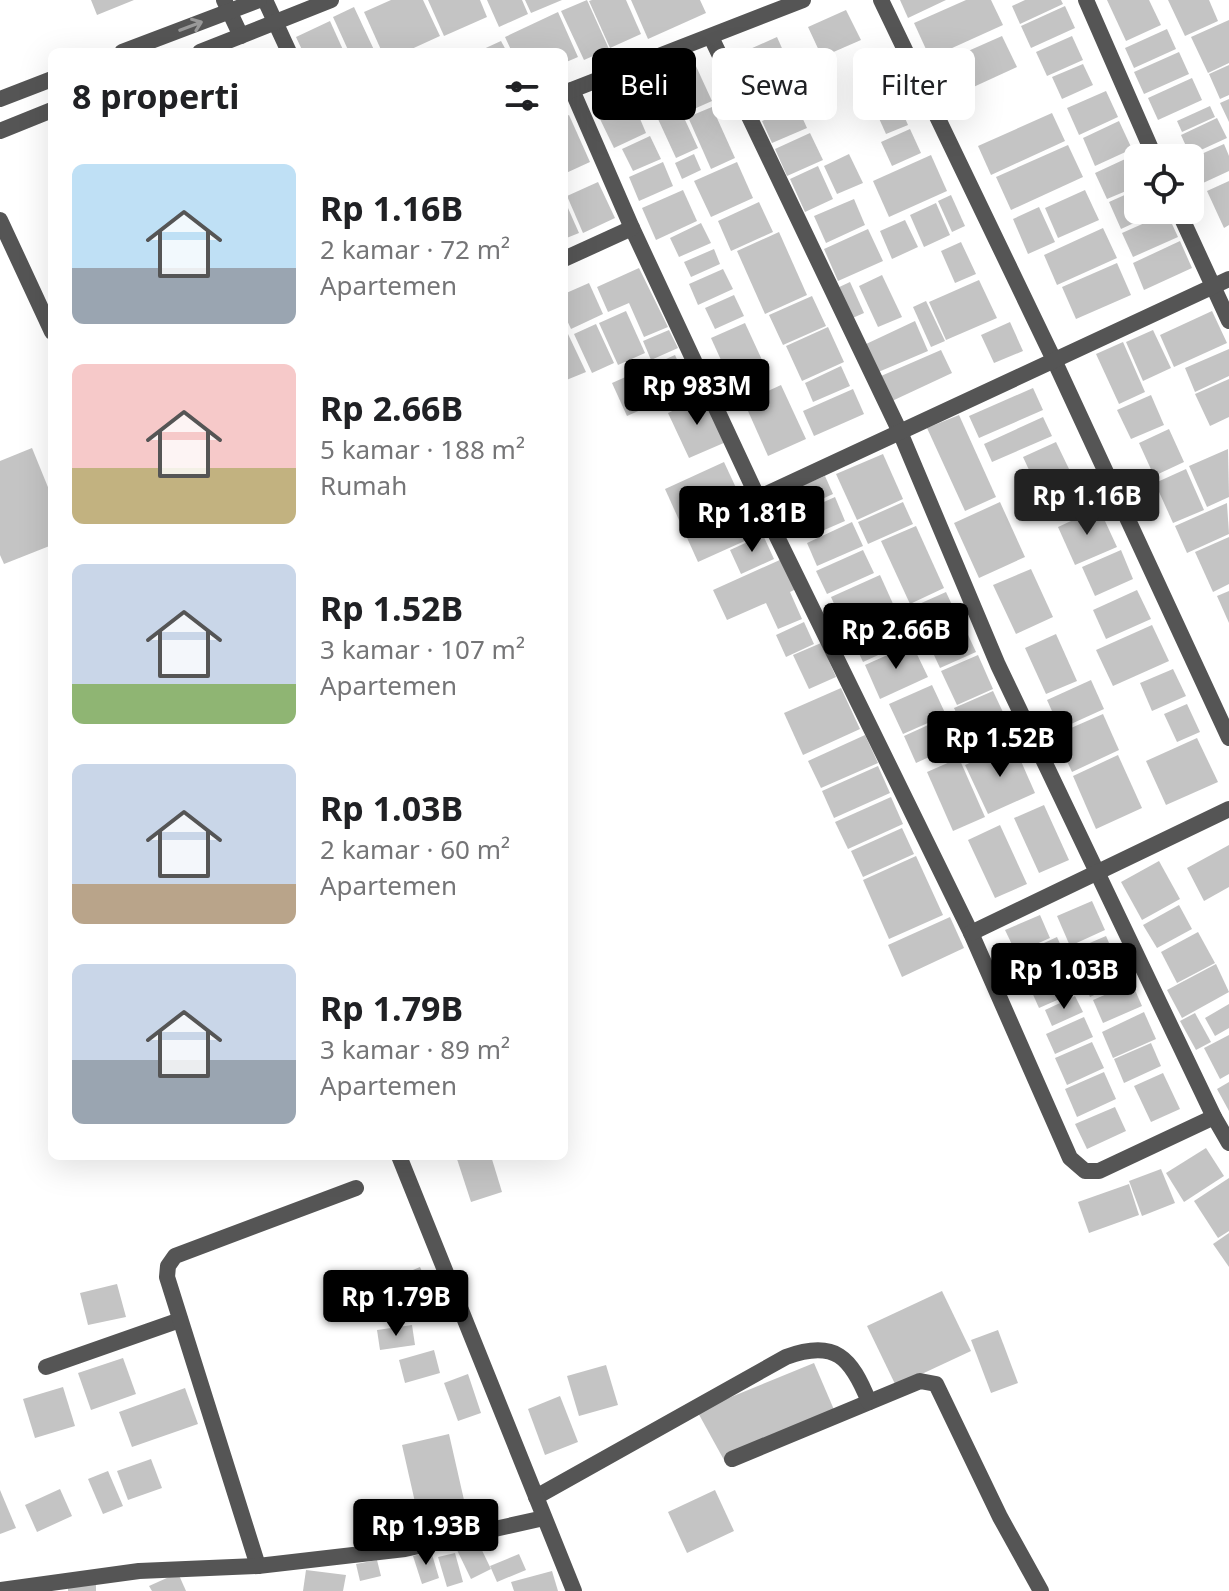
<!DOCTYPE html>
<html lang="id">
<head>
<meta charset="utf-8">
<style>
  body { margin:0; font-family:"Noto Sans",sans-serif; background:#f6f6f6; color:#202124; height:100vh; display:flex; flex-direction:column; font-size:30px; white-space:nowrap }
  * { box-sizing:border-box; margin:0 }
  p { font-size:26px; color:#757577 }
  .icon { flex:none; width:44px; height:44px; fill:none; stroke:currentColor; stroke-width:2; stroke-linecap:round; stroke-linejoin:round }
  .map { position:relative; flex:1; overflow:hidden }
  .side { position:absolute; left:48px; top:48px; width:520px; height:1112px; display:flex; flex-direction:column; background:#fff; border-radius:12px; box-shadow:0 8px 32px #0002 }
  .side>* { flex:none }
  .guide { position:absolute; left:592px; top:48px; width:516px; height:72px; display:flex; gap:16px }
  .fabs { position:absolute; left:1124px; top:144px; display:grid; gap:16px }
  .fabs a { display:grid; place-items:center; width:80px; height:80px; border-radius:12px; background:#fff; box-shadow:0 8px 32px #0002; font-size:40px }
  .price { position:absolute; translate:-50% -68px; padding:0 18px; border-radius:8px; background:#000; color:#fff; font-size:26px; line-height:52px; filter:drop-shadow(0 2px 4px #0008) }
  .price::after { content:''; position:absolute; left:50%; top:48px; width:24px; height:18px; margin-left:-12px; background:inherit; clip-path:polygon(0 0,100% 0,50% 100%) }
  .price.active { background:#222; color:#fff }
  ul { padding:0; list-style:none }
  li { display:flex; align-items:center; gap:24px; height:200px; padding:0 24px }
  li span { display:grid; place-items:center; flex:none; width:224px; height:160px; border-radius:12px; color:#555 }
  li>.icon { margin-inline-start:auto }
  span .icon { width:96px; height:96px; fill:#fffc; stroke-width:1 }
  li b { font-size:34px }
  h2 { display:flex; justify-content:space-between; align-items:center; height:96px; padding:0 24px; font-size:34px }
  .pill { padding:0 28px; border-radius:12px; background:#fff; box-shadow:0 8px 32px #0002; font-size:28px; line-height:72px }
  .pill.active { background:#000; color:#fff }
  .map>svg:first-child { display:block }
  .building { fill:#c4c4c4 }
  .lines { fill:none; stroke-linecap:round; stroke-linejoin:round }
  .minor { stroke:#555; stroke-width:16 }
  .tertiary { stroke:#555; stroke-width:16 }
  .oneway { stroke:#999 }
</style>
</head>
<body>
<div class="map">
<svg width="1229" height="1591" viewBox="0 0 1229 1591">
  <rect width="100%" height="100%" fill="#fff"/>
  <!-- building -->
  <g class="building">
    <path d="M91,0H134L97,15Z"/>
    <path d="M391,0H423L440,36L405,52H382L364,12Z"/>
    <path d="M428,0H480L487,17L444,36Z"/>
    <path d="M487,0H522L528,14L499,27Z"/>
    <path d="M525,0H562L531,13Z"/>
    <path d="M587,0L609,49L584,60L561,11Z"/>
    <path d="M592,0H626L641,34L610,48L589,1Z"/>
    <path d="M631,0H700L706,13L648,39Z"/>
    <path d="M900,0H946L908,18Z"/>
    <path d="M966,0H991L1003,25L930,58L914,23Z"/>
    <path d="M1025,0H1061L1063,4L1020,24L1012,6Z"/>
    <path d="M1107,0H1149L1161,25L1126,41Z"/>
    <path d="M1168,0H1209L1218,21L1185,36Z"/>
    <path d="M1065,6L1075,28L1031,48L1021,26Z"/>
    <path d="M354,7L375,52H349L333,17Z"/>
    <path d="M846,10L861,40L822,57L808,27Z"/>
    <path d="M558,12L578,57L564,63V52H512L505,37Z"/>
    <path d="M1229,20V63L1208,73L1191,37Z"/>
    <path d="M330,21L344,52H303L296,37Z"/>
    <path d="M1167,29L1176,49L1134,68L1125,48Z"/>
    <path d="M1002,36L1017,67L956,95L941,63Z"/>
    <path d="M1072,36L1083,60L1047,76L1036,52Z"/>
    <path d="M777,37L789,64L743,85L730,58Z"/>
    <path d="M501,41L507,52H477Z"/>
    <path d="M1179,52L1189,74L1144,94L1134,72Z"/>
    <path d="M873,54L885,83L866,91L854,63Z"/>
    <path d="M695,64L712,101L685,113L669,76Z"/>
    <path d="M1083,64L1093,85L1062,99L1052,77Z"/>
    <path d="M1229,65V95L1220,99L1209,74Z"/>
    <path d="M793,68L807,99L762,119L748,88Z"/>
    <path d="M1192,78L1202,100L1158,120L1148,98Z"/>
    <path d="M891,86L908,125L886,134L869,96Z"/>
    <path d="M1106,91L1118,117L1079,135L1067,108Z"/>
    <path d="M674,96L698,148L676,158L652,106Z"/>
    <path d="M1229,99V122L1220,103Z"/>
    <path d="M633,102L646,133L614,148L599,117Z"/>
    <path d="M797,106L807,128L772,143L762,121Z"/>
    <path d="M1210,106L1215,117L1182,132L1177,121Z"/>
    <path d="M712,107L735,158L711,169L688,117Z"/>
    <path d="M1052,113L1065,141L991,175L978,146Z"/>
    <path d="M569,115L590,162L566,173L564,117Z"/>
    <path d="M1217,118L1227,138L1190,155L1181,135Z"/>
    <path d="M1119,121L1132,149L1095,166L1083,138Z"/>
    <path d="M910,129L921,153L892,166L881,142Z"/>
    <path d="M810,133L823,160L787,176L775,149Z"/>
    <path d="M650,136L661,159L633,171L622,149Z"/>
    <path d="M1224,144L1229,156V171L1190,189V159Z"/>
    <path d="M1068,145L1083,177L1011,210L996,177Z"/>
    <path d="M694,154L701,170L682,179L675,163Z"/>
    <path d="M849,154L863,183L837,194L824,166Z"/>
    <path d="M1136,154L1138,186L1107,199L1095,173Z"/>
    <path d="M931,155L947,191L889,217L873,181Z"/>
    <path d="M663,162L673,186L639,201L629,177Z"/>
    <path d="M737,162L753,198L711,217L694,181Z"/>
    <path d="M818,166L833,199L805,212L790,179Z"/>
    <path d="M1229,181V225L1224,228L1207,191Z"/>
    <path d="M598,182L615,218L583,233L567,196Z"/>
    <path d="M1138,189V210H1162L1121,229L1109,202Z"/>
    <path d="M683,190L697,221L656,240L642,208Z"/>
    <path d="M1085,190L1099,220L1058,238L1045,208Z"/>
    <path d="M951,195L965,226L952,232L938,201Z"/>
    <path d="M564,199L579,233L564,239Z"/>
    <path d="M854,199L865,225L826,243L814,216Z"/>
    <path d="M759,202L773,232L731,251L718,221Z"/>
    <path d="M936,203L950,235L924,247L910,215Z"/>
    <path d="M1039,207L1055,242L1028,254L1013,219Z"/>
    <path d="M1167,213L1178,237L1133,257L1122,233Z"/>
    <path d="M905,220L918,247L892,259L880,231Z"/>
    <path d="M701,223L711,243L679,257L670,238Z"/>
    <path d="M1103,228L1117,258L1057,285L1044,255Z"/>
    <path d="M868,229L883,261L838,281L824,249Z"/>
    <path d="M779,232L807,295L765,314L737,251Z"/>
    <path d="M1180,241L1192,268L1144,290L1133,263Z"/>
    <path d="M961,242L976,274L955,283L941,251Z"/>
    <path d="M714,249L720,264L691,277L684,262Z"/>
    <path d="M1117,263L1131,295L1076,319L1062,287Z"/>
    <path d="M639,268L668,327L644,337L629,303L608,312L597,287Z"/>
    <path d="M723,269L733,289L698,305L689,284Z"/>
    <path d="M882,275L902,317L878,327L859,286Z"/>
    <path d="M979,280L997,318L946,340L929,302Z"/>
    <path d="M850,282L864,313L848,320L835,289Z"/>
    <path d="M589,283L603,314L571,329L564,314V294Z"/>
    <path d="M734,295L744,316L715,329L705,308Z"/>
    <path d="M812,296L826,326L783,345L769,315Z"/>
    <path d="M926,301L945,341L931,347L913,307Z"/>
    <path d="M626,311L645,353L618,365L599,323Z"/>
    <path d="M1212,311L1227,343L1174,367L1160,335Z"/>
    <path d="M915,321L928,351L876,373L864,345Z"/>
    <path d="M1010,322L1023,351L994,363L981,335Z"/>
    <path d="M745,323L769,375L735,391L711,338Z"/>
    <path d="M596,324L614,363L592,373L574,334Z"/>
    <path d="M828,327L844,362L802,381L786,346Z"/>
    <path d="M669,330L678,348L651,360L643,341Z"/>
    <path d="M1153,330L1171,368L1143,381L1126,342Z"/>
    <path d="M568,334L586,372L564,381V336Z"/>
    <path d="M1123,342L1145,392L1119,404L1096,354Z"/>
    <path d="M1229,349V376L1195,392L1185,368Z"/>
    <path d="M941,350L952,373L892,401L881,376Z"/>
    <path d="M675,355L690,388L627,416L612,383Z"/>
    <path d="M841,366L850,386L813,402L805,383Z"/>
    <path d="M1229,379V417L1210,426L1195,394Z"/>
    <path d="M781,385L806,439L768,456L744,402Z"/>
    <path d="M1033,388L1043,410L979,438L969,416Z"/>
    <path d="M853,389L864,414L814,436L803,411Z"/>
    <path d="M1151,395L1164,425L1131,439L1117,410Z"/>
    <path d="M705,396L726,442L689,458L668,413Z"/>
    <path d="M959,415L996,497L965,511L927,428Z"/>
    <path d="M1043,417L1052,436L992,462L984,444Z"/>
    <path d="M1169,429L1184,462L1154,476L1139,443Z"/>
    <path d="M1056,442L1069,469L1036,485L1023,457Z"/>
    <path d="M32,448L52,497V545L4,564L0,555V461Z"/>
    <path d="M1228,449L1229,497L1207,507L1189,466Z"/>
    <path d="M883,454L903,499L857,520L836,474Z"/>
    <path d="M724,462L758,535L698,562L665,489Z"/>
    <path d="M1186,469L1204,510L1173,523L1155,483Z"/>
    <path d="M1070,473L1085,508L1058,521L1042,485Z"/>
    <path d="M825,476L833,494L791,513L782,494Z"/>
    <path d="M835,497L845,521L808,537L797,514Z"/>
    <path d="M903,502L913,524L868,544L858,522Z"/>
    <path d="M1000,502L1025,557L979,578L954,523Z"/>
    <path d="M1227,503L1229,534L1187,553L1175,526Z"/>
    <path d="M1099,508L1117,547L1075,565L1058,527Z"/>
    <path d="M852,522L863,546L817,566L807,543Z"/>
    <path d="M916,526L944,588L910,604L881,541Z"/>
    <path d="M763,535L774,559L741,574L730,550Z"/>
    <path d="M1229,537V584L1213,592L1195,552Z"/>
    <path d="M863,550L874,573L827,594L816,571Z"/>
    <path d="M1121,550L1133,579L1095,596L1082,567Z"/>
    <path d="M782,559L796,589L790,592L802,619L778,629L766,603L727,620L713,590Z"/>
    <path d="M1031,569L1053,617L1016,634L993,585Z"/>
    <path d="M880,575L894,606L845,628L831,597Z"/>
    <path d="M1137,590L1151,619L1106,639L1093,610Z"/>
    <path d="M1229,591V623L1217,596Z"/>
    <path d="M946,592L960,622L922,639L908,609Z"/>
    <path d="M896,609L911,640L863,662L848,630Z"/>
    <path d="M804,622L814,644L786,657L776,635Z"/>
    <path d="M963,624L976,652L940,668L927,640Z"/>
    <path d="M1152,625L1169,661L1113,686L1096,650Z"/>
    <path d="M1056,634L1077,681L1046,694L1025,648Z"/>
    <path d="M821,643L836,677L809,689L793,655Z"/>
    <path d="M912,644L928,677L880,699L865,665Z"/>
    <path d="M978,655L993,689L957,705L941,671Z"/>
    <path d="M1173,669L1186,696L1152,711L1140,683Z"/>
    <path d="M1091,680L1104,709L1060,729L1047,700Z"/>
    <path d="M932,685L946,715L903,734L889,704Z"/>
    <path d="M841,688L860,729L803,755L784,713Z"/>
    <path d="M993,691L1009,725L970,743L954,708Z"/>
    <path d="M1187,704L1200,732L1177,742L1164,714Z"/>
    <path d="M1103,714L1119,750L1072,772L1055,735Z"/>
    <path d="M948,716L960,743L916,763L904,736Z"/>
    <path d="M865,735L878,763L821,788L808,761Z"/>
    <path d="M1197,738L1218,782L1166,805L1146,761Z"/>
    <path d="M1013,743L1035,793L988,814L965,765Z"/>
    <path d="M1118,755L1142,808L1096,829L1073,776Z"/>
    <path d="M959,758L985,817L953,831L927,772Z"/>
    <path d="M878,766L890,793L834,818L822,791Z"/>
    <path d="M891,797L903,824L848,849L835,822Z"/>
    <path d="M1044,805L1069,860L1039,873L1014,818Z"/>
    <path d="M1000,825L1027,884L995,898L968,840Z"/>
    <path d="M902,828L914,854L863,877L851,851Z"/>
    <path d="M1229,845V887L1204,901L1187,868Z"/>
    <path d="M916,856L943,915L889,939L863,880Z"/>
    <path d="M1159,861L1180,899L1142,920L1121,882Z"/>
    <path d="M1092,901L1105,930L1070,946L1057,916Z"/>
    <path d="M1179,905L1192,929L1157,948L1143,925Z"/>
    <path d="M1040,915L1050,938L1016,953L1005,930Z"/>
    <path d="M950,917L964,948L902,977L888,945Z"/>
    <path d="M1198,932L1215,963L1177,983L1161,952Z"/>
    <path d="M1106,936L1116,959L1081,975L1071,951Z"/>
    <path d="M1057,937L1066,957L1029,974L1020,954Z"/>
    <path d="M1067,961L1080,990L1039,1008L1026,979Z"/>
    <path d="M1118,964L1126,980L1090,997L1082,979Z"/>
    <path d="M1216,964L1229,992L1182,1018L1167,990Z"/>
    <path d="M1132,983L1142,1006L1103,1023L1093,1000Z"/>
    <path d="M1075,996L1083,1012L1052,1026L1045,1010Z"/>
    <path d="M1229,1004V1028L1215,1036L1205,1018Z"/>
    <path d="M1144,1012L1156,1039L1113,1058L1102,1032Z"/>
    <path d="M1195,1013L1211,1042L1196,1050L1180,1021Z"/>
    <path d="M1084,1017L1093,1037L1055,1054L1046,1034Z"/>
    <path d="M1229,1035V1074L1220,1079L1204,1048Z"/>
    <path d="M1092,1042L1104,1068L1067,1085L1055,1058Z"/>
    <path d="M1151,1043L1161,1066L1124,1083L1114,1059Z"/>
    <path d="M1104,1072L1116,1099L1077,1117L1065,1089Z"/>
    <path d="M1163,1073L1180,1109L1151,1122L1134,1086Z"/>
    <path d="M1229,1082V1111L1217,1089Z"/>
    <path d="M1115,1107L1126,1131L1087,1149L1075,1124Z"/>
    <path d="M1206,1148L1224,1176L1184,1202L1166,1173Z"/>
    <path d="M465,1156H491L502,1192L471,1202L457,1159Z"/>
    <path d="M1161,1169L1175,1203L1142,1216L1129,1181Z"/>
    <path d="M1229,1178V1231L1218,1238L1194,1201Z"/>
    <path d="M1129,1184L1139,1215L1089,1233L1078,1202Z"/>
    <path d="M1229,1233V1267L1213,1244Z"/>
    <path d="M420,1267L435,1302L410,1313L394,1278Z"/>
    <path d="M382,1281L390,1309L370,1314L363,1287Z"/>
    <path d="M117,1284L126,1317L88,1325L80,1293Z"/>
    <path d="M942,1291L971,1351L896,1386L867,1326Z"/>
    <path d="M412,1325L415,1345L380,1350L377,1330Z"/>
    <path d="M998,1330L1018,1383L991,1393L971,1340Z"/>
    <path d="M434,1350L440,1373L405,1383L399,1360Z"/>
    <path d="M123,1358L136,1394L91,1410L78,1373Z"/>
    <path d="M814,1363L835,1412L724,1460L697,1411Z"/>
    <path d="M606,1365L618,1405L579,1416L567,1376Z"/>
    <path d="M468,1374L481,1413L458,1421L444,1383Z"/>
    <path d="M63,1387L75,1426L35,1438L23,1399Z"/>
    <path d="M185,1388L198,1424L132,1447L119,1412Z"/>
    <path d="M560,1396L578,1442L545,1455L528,1409Z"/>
    <path d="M449,1434L464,1500L417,1511L402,1445Z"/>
    <path d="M151,1459L162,1488L128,1500L117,1471Z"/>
    <path d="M108,1471L123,1506L103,1514L88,1479Z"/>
    <path d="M60,1489L72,1516L37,1532L25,1505Z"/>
    <path d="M0,1490L16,1528L0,1534Z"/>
    <path d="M715,1490L734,1531L687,1553L668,1512Z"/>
    <path d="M477,1540L491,1569L471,1579L457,1550Z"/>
    <path d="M431,1551L439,1578L422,1584L413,1556Z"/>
    <path d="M455,1553L463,1582L447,1587L438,1557Z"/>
    <path d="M519,1554L526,1570L497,1582L490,1566Z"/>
    <path d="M377,1560L381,1576L360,1581L356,1564Z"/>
    <path d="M306,1570L346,1575L343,1591H303Z"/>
    <path d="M552,1571L558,1591H514L511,1582Z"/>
    <path d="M178,1573L186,1591H152L149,1586Z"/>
    <rect x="68" y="1583" width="28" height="8"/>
  </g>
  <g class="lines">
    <!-- minor -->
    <g class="minor">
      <path d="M224,0L241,36"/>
      <path d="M265,0L289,52"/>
      <path d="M881,0L1054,360L1229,738"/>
      <path d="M1086,0L1155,158"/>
      <path d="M711,37L900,432L998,665L1214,1117L1229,1143"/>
      <path d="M122,52L259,0"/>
      <path d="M200,52L331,0"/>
      <path d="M572,90L632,228L758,498L971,933L1070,1158L1085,1171H1099L1214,1117"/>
      <path d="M564,93L803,0"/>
      <path d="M0,99L52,79"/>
      <path d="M0,131L52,110"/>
      <path d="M1178,210L1229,321"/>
      <path d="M564,259L632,228"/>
      <path d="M758,498L1229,279"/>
      <path d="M971,933L1229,809"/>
      <path d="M46,1367L180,1320"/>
      <path d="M732,1459L920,1381L936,1384L1000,1517L1041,1591"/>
      <path d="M536,1497L786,1357C835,1339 851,1357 869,1402"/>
      <path d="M258,1566L167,1277L168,1266L175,1256L356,1188"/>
      <path d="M0,1590L139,1571L258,1566L405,1549L544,1518"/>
    </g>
    <!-- tertiary -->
    <g class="tertiary">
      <path d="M0,220L52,332"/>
      <path d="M399,1156L574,1591"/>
    </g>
  </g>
  <!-- one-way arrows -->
  <defs><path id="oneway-shaft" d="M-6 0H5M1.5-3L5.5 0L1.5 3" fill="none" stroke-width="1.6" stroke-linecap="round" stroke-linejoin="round" transform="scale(2)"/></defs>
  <use class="oneway" href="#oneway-shaft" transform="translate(191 26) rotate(-21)"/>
</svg>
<div class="fabs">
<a><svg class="icon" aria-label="locate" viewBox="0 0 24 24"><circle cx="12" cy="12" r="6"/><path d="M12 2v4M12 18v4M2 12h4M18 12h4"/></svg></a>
</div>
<b class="price" style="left:697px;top:427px">Rp 983M</b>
<b class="price active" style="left:1087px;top:537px">Rp 1.16B</b>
<b class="price" style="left:752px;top:554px">Rp 1.81B</b>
<b class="price" style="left:896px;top:671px">Rp 2.66B</b>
<b class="price" style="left:1000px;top:779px">Rp 1.52B</b>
<b class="price" style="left:1064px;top:1011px">Rp 1.03B</b>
<b class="price" style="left:396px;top:1338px">Rp 1.79B</b>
<b class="price" style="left:426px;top:1567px">Rp 1.93B</b>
<div class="guide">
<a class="pill active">Beli</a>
<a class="pill">Sewa</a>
<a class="pill">Filter</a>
</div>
<section class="side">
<h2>8 properti<svg class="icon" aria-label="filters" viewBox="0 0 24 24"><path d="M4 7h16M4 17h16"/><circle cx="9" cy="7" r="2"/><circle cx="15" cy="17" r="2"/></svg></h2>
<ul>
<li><span style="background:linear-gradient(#bfe0f5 65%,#9aa5b1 0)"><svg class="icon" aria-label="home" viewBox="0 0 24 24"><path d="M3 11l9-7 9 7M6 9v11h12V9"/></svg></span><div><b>Rp 1.16B</b><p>2 kamar · 72 m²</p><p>Apartemen</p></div></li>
<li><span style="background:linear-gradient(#f6c9c9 65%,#c2b280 0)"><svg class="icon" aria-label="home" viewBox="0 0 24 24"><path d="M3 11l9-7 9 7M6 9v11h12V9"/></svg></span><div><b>Rp 2.66B</b><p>5 kamar · 188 m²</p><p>Rumah</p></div></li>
<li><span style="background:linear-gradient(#c9d6e8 75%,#8fb573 0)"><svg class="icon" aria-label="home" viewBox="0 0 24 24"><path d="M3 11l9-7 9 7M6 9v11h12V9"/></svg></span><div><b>Rp 1.52B</b><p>3 kamar · 107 m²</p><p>Apartemen</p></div></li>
<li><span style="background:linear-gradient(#c9d6e8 75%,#b9a48a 0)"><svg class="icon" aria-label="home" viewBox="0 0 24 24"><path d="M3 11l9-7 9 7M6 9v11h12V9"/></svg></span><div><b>Rp 1.03B</b><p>2 kamar · 60 m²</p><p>Apartemen</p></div></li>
<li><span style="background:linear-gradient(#c9d6e8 60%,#9aa5b1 0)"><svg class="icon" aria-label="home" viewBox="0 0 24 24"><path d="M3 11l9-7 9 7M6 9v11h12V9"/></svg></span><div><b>Rp 1.79B</b><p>3 kamar · 89 m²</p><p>Apartemen</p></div></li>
</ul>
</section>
</div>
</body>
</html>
